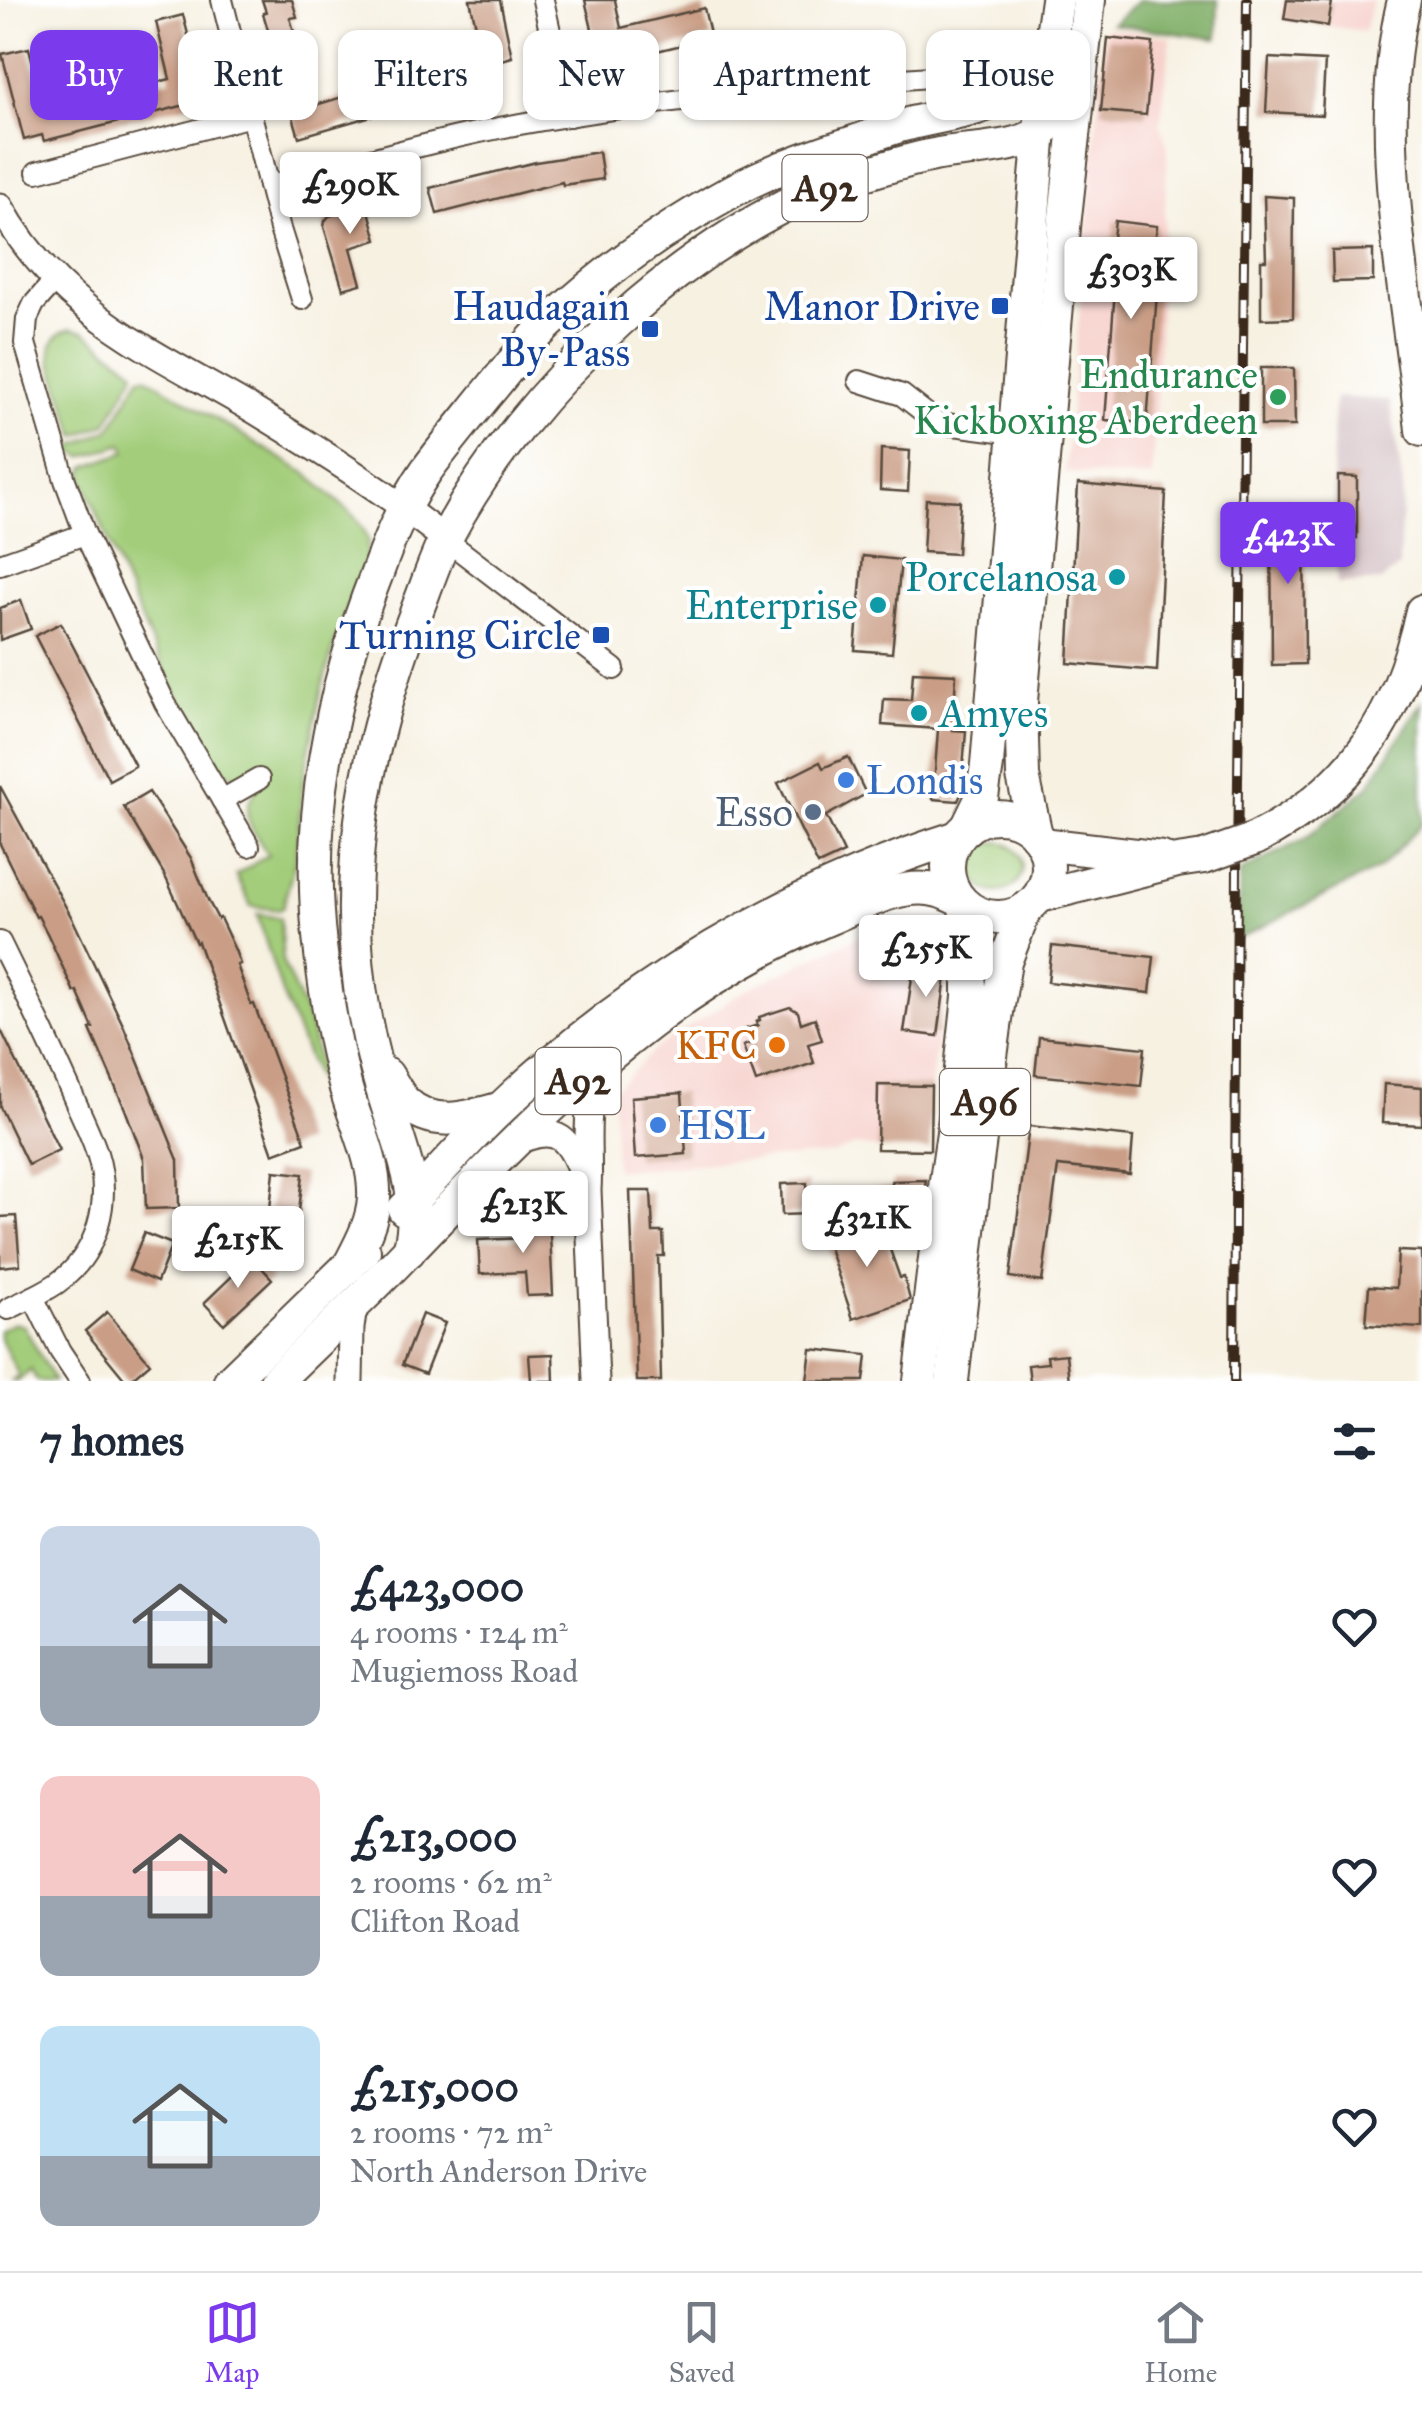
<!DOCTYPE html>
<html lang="en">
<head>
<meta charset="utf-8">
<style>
  body { margin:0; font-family:"IM FELL Great Primer",serif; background:#f2f2f3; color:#1f2937; height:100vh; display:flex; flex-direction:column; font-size:38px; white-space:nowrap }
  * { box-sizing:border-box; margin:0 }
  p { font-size:32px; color:#747a83 }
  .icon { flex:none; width:55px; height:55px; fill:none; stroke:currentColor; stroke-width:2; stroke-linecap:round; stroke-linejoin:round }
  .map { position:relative; height:1381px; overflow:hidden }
  .sheet { display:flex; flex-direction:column; background:#fff; flex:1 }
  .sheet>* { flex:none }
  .top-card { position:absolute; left:30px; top:30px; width:1362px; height:90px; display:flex; gap:20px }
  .price { position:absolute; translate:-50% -85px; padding:0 22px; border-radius:10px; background:#fff; color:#222; font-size:32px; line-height:65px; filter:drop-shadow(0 2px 5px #0008) }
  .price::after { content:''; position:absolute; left:50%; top:60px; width:30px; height:22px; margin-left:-15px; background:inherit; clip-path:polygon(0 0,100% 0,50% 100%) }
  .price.selected { background:#7c3aed; color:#fff }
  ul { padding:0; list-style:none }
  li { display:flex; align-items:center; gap:30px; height:250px; padding:0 40px }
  li span { display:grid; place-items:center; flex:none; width:280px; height:200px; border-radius:20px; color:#555 }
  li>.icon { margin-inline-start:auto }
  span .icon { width:120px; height:120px; fill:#fffc; stroke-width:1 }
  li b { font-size:42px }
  h2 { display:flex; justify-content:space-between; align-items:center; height:120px; padding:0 40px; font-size:42px }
  .chip { padding:0 35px; border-radius:20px; background:#fff; box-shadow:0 2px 8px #0004; font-size:35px; line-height:90px }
  .chip.selected { background:#7c3aed; color:#fff }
  .tabs { display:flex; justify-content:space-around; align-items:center; height:140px; border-top:2px solid #e0e1e3; background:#fff; font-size:28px; color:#747a83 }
  .tabs a { display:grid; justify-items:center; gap:5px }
  .tabs .selected { color:#7c3aed }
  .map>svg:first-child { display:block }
  .built { fill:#f7d0cb }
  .industrial { fill:#d2bec2 }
  .green { fill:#a3cd7a; stroke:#6f7c4c; stroke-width:2.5 }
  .forest { fill:#82b06a; stroke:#5e6d44; stroke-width:2.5 }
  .building { fill:#ca9e86 }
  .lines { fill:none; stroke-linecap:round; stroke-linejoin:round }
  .minor-casing { stroke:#57483b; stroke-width:24 }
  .tertiary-casing { stroke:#57483b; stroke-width:29 }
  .primary-casing { stroke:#57483b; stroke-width:36 }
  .minor { stroke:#fff; stroke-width:20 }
  .tertiary { stroke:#fff; stroke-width:25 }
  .primary { stroke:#fff; stroke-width:32 }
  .rail-casing { stroke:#3b2a1e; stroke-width:10 }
  .rail { stroke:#fff; stroke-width:6; stroke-dasharray:19; stroke-linecap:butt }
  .primary-bridge-casing { stroke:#57483b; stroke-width:36; stroke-linecap:butt }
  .primary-bridge { stroke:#fff; stroke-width:32 }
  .transit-dot { fill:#1a4fb4; stroke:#fff; stroke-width:4 }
  .leisure-dot { fill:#2e9e5b; stroke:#fff; stroke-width:4 }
  .culture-dot { fill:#0f9aa8; stroke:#fff; stroke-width:4 }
  .shop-dot { fill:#3f7fe0; stroke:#fff; stroke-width:4 }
  .service-dot { fill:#5c6f8a; stroke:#fff; stroke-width:4 }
  .food-dot { fill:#e8710a; stroke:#fff; stroke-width:4 }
  .labels { text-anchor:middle; stroke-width:8; stroke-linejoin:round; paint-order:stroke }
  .shield { fill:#fff; stroke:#766a62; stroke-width:2.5 }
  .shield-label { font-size:38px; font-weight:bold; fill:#3b2a1e }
  .transit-label { font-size:40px; fill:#164399; stroke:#fff; text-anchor:end }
  .leisure-label { font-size:40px; fill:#27864d; stroke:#fff; text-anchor:end }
  .culture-label { font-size:40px; fill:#0d838f; stroke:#fff; text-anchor:end }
  .shop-label { font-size:40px; fill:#366cbe; stroke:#fff; text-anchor:start }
  .service-label { font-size:40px; fill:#4e5e75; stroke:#fff; text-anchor:end }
  .food-label { font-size:40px; fill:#c56008; stroke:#fff; text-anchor:end }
</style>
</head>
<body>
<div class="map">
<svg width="1422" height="1381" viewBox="0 0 1422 1381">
  <rect width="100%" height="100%" fill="#fff"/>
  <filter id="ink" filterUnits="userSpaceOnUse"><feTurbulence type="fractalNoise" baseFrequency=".01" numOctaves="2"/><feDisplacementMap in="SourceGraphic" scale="20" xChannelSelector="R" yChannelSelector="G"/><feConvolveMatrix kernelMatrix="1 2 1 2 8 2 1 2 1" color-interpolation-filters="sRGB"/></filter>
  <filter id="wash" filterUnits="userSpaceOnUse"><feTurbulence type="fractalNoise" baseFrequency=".0048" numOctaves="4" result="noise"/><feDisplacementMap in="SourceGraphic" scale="40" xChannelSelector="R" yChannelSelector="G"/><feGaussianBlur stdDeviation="2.25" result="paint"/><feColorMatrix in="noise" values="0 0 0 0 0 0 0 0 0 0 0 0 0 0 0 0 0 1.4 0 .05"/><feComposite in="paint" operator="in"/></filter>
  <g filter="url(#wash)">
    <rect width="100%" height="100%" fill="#f7f1e2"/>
    <!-- built -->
    <g class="built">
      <path d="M1283,0H1373L1364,31L1282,20Z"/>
      <path d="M1105,28L1171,37L1160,125L1168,147L1152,478L1065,473Z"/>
      <path d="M895,919L936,927L944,936L937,968L946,969L931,1086L930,1150L877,1149L856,1145L835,1154L615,1170L612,1092L656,1048L749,988Z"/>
    </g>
    <!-- industrial -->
    <path class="industrial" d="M1335,397L1390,400L1403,485L1399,567L1381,581L1337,584L1332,435Z"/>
    <!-- green -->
    <g class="green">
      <path d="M72,329L85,332L135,371L133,377L106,424L76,436L51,361C49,345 55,332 72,329Z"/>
      <path d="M145,376L307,474L354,516L364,530L368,541L367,555L339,628L321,691L303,781L296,857L283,907L279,910L251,906L236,875L268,855C255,833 236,814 256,791L247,775L235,777L221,769C161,679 123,578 83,478L84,470L87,466L126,452L123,444L83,457L72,451L71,447L110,429L140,377Z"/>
      <circle cx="997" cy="867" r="25"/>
      <path d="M257,914L280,918L283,963L310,1024L323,1086L319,1085L283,996Z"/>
      <path d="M14,1323L24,1326L54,1381H37L31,1370L18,1381H12L19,1376L0,1338V1330Z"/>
    </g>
    <!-- forest -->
    <g class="forest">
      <path d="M1139,0H1218L1217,39L1112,24Z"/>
      <path d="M1422,702V824L1380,868L1238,939L1240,872L1306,838L1368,787Z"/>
    </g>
    <g id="blocks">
      <!-- building -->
      <g class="building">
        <path d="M262,0H292L297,17L290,18L316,105L383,85L382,80L482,53L470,0H500L512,57L498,61L500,79L402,104L403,107L299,137L263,13L266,12Z"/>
        <path d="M585,0H615L621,28L704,8L711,38L615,61L611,47L597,50Z"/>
        <path d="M1287,0L1332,2L1328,26L1284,19Z"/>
        <path d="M183,15L205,100L44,141L42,135L24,140L2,54L29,48L45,111L170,79L156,22Z"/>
        <path d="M1108,38L1153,43L1146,115L1101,111Z"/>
        <path d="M1269,58L1325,61L1322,115L1266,112Z"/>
        <path d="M599,152L603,179L563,185L562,182L437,214L430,188L536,162Z"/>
        <path d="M364,193L377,240L351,248L361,284L343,289L324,227L325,221L329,216L348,210L345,198Z"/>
        <path d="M1264,196L1294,198L1293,318L1261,319V260H1266Z"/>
        <path d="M1115,221L1157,226L1149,294L1157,293L1147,423L1105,420L1115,289L1107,288Z"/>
        <path d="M1373,250V281L1333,282L1332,251Z"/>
        <path d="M1261,368H1294L1295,426H1261Z"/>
        <path d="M881,449L910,451L908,492L880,490Z"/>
        <path d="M1338,476L1357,477V538H1338Z"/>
        <path d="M1078,484L1166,492L1157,671L1068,663Z"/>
        <path d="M926,499L960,501L957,554L923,552Z"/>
        <path d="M1271,510H1304L1305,664L1272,665Z"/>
        <path d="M863,556L901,560L892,653L855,650Z"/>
        <path d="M21,600L31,629L0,640V608Z"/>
        <path d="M61,623L135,766L109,780L35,636Z"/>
        <path d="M913,672L956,674L953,730L966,731L961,794L958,801L933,799L938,729L882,725L884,699L911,700Z"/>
        <path d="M848,757L866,794L826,816L844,853L818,865L778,783L820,762L823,768Z"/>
        <path d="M0,786L74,922L124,1027L178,1160L179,1208L146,1209L144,1159L125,1109L90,1029L93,1028L77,991L74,992L48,935L38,916L36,917L0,844Z"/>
        <path d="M149,792L191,858L208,900L218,919L220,918L235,950L240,964L237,965L251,1005L254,1004L305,1142L273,1154L198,942L196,943L164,874L124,807Z"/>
        <path d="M1052,946L1154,957L1150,993L1048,982Z"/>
        <path d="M914,964L947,969L938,1036L904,1032Z"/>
        <path d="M790,1007L798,1012L801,1023L815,1018L822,1040L808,1044L814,1063L756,1082L743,1046L751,1043L746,1029L758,1025L756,1022L760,1020L759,1017Z"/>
        <path d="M0,1028L59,1150L28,1165L0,1107Z"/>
        <path d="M1039,1037L1145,1048L1141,1086L1035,1075Z"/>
        <path d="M1384,1084L1422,1087V1125L1382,1123Z"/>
        <path d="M878,1085L931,1086L930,1150L877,1149Z"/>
        <path d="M682,1093L686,1154L635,1158L631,1097Z"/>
        <path d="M1029,1126L1133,1137L1130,1174L1058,1166L1042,1282L1010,1277Z"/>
        <path d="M274,1171L303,1174L296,1240L267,1237Z"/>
        <path d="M926,1180L922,1206L860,1211L858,1191L892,1188V1181Z"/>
        <path d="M807,1183L809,1214L782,1215L781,1184Z"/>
        <path d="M630,1191H651L653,1232H663L664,1256H658L661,1381H637Z"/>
        <path d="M549,1214L553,1295L527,1296L525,1272L480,1274L478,1240L527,1238L526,1215Z"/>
        <path d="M16,1216L20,1265L0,1267V1217Z"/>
        <path d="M880,1221L900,1278L904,1277L910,1300L853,1319L826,1239Z"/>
        <path d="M144,1233L172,1244L157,1282L129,1270Z"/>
        <path d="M1398,1251L1422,1252V1328L1366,1325L1369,1286L1396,1288Z"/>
        <path d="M252,1257L272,1279L224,1324L204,1303Z"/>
        <path d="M107,1312L150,1363L129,1381H126L85,1331Z"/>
        <path d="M422,1314L445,1323L425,1374L402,1365Z"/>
        <path d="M811,1349L867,1355L864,1381H807Z"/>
        <path d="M553,1354L554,1381H531L529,1355Z"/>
        <path d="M1066,1354L1069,1381H1030L1028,1365L1048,1363L1047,1356Z"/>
      </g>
    </g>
  </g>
  <g filter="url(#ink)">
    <use href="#blocks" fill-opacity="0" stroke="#57483b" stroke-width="2.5"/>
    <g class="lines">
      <defs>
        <g id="minor">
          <path d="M222,0L280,229L302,299"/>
          <path d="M543,0L569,116"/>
          <path d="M37,172L251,116"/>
          <path d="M269,186C352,165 436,139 520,124C660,99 801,86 943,76"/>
          <path d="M55,280L34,304L27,319L25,343L65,480L85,534L165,703L249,846"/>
          <path d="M859,381L902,395L938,423L1015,433"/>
          <path d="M445,539L614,669"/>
          <path d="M0,564L85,534"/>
          <path d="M222,800L259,779"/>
          <path d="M0,942C25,993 50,1043 73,1096C81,1115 91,1134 97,1153C112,1201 98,1255 56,1284C41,1294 24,1301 8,1309"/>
          <path d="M33,1297L60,1351L80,1381"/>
        </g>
        <g id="tertiary">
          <path d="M0,206C61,316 158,353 260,414C324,453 387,493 445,539"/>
          <path d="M514,1143C560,1122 569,1139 585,1181"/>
          <path d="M350,1381L351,1328L354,1306"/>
          <path d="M596,1381L588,1190C591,1148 580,1103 604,1066"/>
        </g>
        <g id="primary">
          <path d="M1404,0C1371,133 1408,295 1422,430"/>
          <path d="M1049,55L1057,0"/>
          <circle cx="998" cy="867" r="50"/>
          <path d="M967,828L982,797L987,765L1041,118"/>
          <path d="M1036,835L1023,776L1021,701L1065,217L1089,0"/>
          <path d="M1255,839C1353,789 1399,717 1422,611"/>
          <path d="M1042,844L1162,858"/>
          <path d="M1040,896L1177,861L1204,857"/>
          <path d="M387,1075C393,1084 398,1095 405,1102C432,1128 467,1118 498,1109"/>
          <path d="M404,1209C436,1176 466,1141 499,1110C628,986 787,891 958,837"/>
          <path d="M409,1251C423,1202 404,1157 389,1111C379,1081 371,1050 365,1018C338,877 368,736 419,605C428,582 435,559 446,538C523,390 696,226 857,176C882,169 907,160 934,155C965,148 1016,151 1042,131C1068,111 1075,67 1084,37"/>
          <path d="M349,1266C360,1245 373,1222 374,1198C376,1159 353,1119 344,1081C333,1037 325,990 320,945C305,819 331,690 377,573C390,537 404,503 426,471C445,445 466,420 486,395C507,370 526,344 550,322C604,271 669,226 734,190C773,169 813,155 854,142C872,136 890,128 908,124C941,115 979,113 1008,94C1030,80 1041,60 1051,37"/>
          <path d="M230,1381L364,1251"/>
          <path d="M276,1381C321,1336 368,1294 411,1248C536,1118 660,988 830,918C863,904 902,881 939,891C946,893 953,897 960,900"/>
          <path d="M920,1381L937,1242L957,1105L969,997V960L965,905"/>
          <path d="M952,1381L976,1169L997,1012L1005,962L1025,910"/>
        </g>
      </defs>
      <!-- minor casing -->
      <use href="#minor" class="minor-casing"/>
      <!-- tertiary casing -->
      <use href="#tertiary" class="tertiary-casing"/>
      <!-- primary casing -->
      <use href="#primary" class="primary-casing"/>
      <!-- minor -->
      <use href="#minor" class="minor"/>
      <!-- tertiary -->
      <use href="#tertiary" class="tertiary"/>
      <!-- primary -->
      <use href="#primary" class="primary"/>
      <defs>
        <path id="rail" d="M1234,1381L1237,868L1247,0"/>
      </defs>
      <!-- rail casing -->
      <use href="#rail" class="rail-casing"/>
      <!-- rail -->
      <use href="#rail" class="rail"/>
      <defs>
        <path id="primary-bridge" d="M1204,857L1255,839"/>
      </defs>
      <!-- primary-bridge casing -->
      <use href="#primary-bridge" class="primary-bridge-casing"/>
      <!-- primary-bridge -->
      <use href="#primary-bridge" class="primary-bridge"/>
    </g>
  </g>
  <!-- markers -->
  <g class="transit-dot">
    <rect x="990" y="296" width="20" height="20" rx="5"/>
    <rect x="640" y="319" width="20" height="20" rx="5"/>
    <rect x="591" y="625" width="20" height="20" rx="5"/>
  </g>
  <circle class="leisure-dot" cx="1278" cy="397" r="10"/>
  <g class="culture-dot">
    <circle cx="1117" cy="577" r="10"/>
    <circle cx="878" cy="605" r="10"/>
    <circle cx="919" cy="713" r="10"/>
  </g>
  <g class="shop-dot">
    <circle cx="846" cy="780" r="10"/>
    <circle cx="658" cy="1125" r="10"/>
  </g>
  <circle class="service-dot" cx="813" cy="812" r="10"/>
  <circle class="food-dot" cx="777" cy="1045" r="10"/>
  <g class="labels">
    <!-- shield labels -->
    <g class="shield">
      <rect x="782.5" y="155" width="85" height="66" rx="8"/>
      <rect x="535.5" y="1048" width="85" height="66" rx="8"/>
      <rect x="940" y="1069" width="90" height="66" rx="8"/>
    </g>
    <g class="shield-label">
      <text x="825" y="201">A92</text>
      <text x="578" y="1094">A92</text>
      <text x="985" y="1115">A96</text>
    </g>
    <!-- transit labels -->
    <g class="transit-label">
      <text x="630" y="320">Haudagain<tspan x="630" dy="46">By-Pass</tspan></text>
      <text x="980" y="320">Manor Drive</text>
      <text x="581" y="649">Turning Circle</text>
    </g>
    <!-- leisure labels -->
    <g class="leisure-label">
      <text x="1258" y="388">Endurance<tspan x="1258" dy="46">Kickboxing Aberdeen</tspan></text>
    </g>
    <!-- culture labels -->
    <g class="culture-label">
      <text x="1097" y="591">Porcelanosa</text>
      <text x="858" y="619">Enterprise</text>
      <text x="939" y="727" text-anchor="start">Amyes</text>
    </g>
    <!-- shop labels -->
    <g class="shop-label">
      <text x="866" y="794">Londis</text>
      <text x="678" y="1139">HSL</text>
    </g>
    <!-- service labels -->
    <g class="service-label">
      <text x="793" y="826">Esso</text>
    </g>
    <!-- food labels -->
    <g class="food-label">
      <text x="757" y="1059">KFC</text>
    </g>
  </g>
</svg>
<b class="price" style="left:350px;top:237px">£290K</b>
<b class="price" style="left:1131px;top:322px">£303K</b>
<b class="price selected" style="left:1288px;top:587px">£423K</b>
<b class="price" style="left:926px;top:1000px">£255K</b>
<b class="price" style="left:523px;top:1256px">£213K</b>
<b class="price" style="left:867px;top:1270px">£321K</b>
<b class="price" style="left:238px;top:1291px">£215K</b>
<div class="top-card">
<a class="chip selected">Buy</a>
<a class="chip">Rent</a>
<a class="chip">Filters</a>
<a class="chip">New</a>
<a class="chip">Apartment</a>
<a class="chip">House</a>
</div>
</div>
<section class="sheet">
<h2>7 homes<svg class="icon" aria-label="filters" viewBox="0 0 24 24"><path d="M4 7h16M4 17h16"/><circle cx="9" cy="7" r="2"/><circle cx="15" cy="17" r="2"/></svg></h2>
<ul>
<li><span style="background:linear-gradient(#c9d6e8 60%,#9aa5b1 0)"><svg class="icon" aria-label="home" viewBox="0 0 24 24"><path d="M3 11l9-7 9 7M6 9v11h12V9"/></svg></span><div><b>£423,000</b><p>4 rooms · 124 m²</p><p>Mugiemoss Road</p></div><svg class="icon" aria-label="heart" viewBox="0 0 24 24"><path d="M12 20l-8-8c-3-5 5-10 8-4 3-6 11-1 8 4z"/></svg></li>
<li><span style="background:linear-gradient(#f6c9c9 60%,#9aa5b1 0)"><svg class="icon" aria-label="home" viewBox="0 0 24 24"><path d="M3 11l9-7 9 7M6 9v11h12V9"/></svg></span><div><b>£213,000</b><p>2 rooms · 62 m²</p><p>Clifton Road</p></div><svg class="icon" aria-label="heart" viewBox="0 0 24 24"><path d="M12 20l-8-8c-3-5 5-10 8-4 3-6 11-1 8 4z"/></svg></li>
<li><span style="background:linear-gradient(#bfe0f5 65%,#9aa5b1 0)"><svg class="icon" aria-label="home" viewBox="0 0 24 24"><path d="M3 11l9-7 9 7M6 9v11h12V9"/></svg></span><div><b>£215,000</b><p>2 rooms · 72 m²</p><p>North Anderson Drive</p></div><svg class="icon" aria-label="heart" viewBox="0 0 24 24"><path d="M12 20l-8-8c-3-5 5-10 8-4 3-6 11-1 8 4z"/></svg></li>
</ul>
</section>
<nav class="tabs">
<a class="selected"><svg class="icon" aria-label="map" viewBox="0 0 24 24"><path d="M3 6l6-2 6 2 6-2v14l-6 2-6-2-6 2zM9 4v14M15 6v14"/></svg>Map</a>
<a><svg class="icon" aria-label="saved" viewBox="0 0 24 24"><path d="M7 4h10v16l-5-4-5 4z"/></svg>Saved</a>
<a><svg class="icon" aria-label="home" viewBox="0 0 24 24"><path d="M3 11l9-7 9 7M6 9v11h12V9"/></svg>Home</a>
</nav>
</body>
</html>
